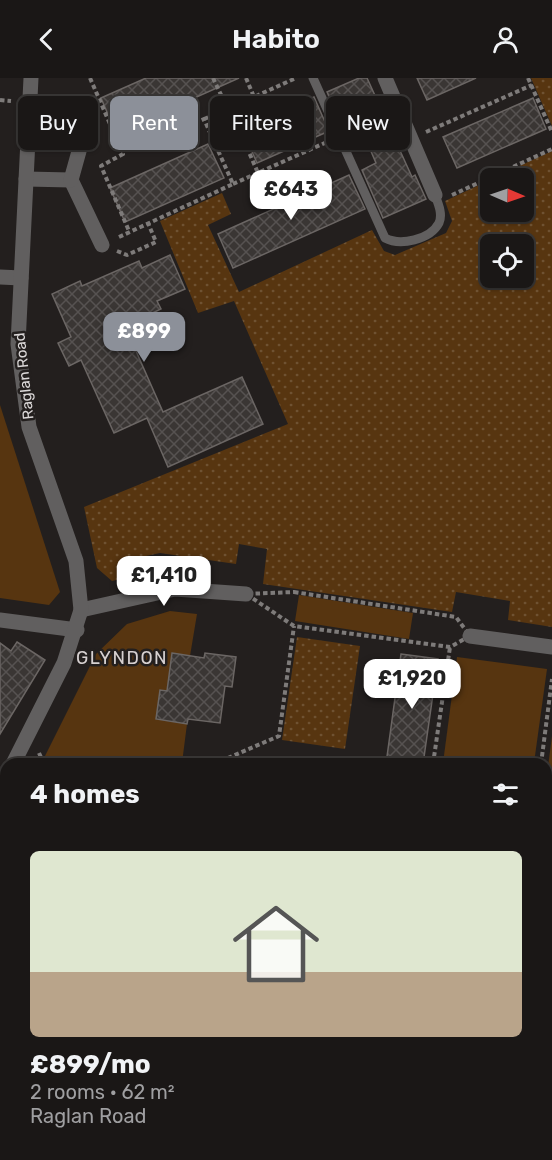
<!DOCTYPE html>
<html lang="en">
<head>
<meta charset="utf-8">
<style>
  body { margin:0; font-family:Rubik,sans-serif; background:#272423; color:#f1f3f6; height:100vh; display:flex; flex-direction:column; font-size:22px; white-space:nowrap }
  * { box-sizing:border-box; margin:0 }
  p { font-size:20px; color:#9f9fa1 }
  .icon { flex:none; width:33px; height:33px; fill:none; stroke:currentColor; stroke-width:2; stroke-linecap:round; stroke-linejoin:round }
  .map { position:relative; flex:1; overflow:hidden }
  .side { position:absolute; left:0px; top:680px; width:552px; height:404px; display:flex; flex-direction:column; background:#1a1716; border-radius:18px 18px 0 0; box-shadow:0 2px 4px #0004,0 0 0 2px #383635 }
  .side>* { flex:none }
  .top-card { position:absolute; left:18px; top:18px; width:516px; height:54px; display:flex; gap:12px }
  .needle { width:39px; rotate:92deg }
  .tools { position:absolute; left:480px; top:90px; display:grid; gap:12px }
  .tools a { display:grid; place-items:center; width:54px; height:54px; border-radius:9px; background:#1a1716; box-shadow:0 2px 4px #0004,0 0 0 2px #383635; font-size:30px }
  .price { position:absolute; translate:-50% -51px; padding:0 14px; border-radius:12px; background:#fff; color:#222; font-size:20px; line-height:39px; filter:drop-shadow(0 2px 3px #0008) }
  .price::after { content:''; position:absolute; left:50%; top:36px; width:18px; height:14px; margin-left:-9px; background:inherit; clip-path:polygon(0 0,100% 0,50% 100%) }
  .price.on { background:#8c9099; color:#fff }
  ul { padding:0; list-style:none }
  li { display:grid; align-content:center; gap:12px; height:318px; padding:0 30px }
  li+li { border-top:2px solid #383635 }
  li span { display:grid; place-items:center; height:186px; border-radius:9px; color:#555 }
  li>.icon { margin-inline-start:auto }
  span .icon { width:108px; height:108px; fill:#fffc; stroke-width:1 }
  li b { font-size:26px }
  h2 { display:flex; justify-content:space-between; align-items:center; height:72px; padding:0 30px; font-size:26px }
  .pill { padding:0 21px; border-radius:9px; background:#1a1716; box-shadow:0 2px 4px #0004,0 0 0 2px #383635; font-size:21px; line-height:54px }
  .pill.on { background:#8c9099; color:#fff }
  header { display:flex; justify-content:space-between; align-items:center; height:78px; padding:0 30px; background:#1a1716; font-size:27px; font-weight:600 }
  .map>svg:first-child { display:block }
  .built { fill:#322827 }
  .grass { fill:#573510 }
  .park { fill:url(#park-dots); fill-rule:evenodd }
  .building { fill:url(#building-cross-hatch); stroke:#6b6664; stroke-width:1.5 }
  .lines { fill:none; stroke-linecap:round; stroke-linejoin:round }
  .path { stroke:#7e7b7a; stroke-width:4; stroke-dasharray:4.5 3; stroke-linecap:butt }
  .lane { stroke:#615f5f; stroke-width:9 }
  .street { stroke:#615f5f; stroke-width:15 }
  .labels { text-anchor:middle; stroke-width:5; stroke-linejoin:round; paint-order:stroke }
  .street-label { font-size:15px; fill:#dbd8d8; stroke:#231f1e }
  .quarter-label { font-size:18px; letter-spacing:1.5px; fill:#d7d1d1; stroke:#231f1e }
</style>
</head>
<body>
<header><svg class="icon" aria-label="back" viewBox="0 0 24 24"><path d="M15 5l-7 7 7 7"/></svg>Habito<svg class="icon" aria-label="person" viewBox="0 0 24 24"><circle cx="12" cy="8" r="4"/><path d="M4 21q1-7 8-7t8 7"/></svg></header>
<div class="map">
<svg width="552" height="1082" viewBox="0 0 552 1082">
  <defs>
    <pattern id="park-dots" width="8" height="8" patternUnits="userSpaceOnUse" patternTransform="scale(1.5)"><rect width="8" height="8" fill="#573510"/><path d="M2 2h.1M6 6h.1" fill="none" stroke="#6f5232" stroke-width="1.8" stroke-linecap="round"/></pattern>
    <pattern id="building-cross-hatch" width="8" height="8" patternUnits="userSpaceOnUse" patternTransform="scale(1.5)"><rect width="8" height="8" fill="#3a3634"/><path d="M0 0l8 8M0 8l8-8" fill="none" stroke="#565251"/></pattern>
  </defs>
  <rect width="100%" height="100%" fill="#231f1e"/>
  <!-- built -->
  <path class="built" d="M70,1077H270L269,1082H69Z"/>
  <!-- grass -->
  <g class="grass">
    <path d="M0,327L60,514L49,527L0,520Z"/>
    <path d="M299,517L413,535L409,561L295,543Z"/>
    <path d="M170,533L197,536L190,578L172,576L167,613L156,641L187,646L182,685H142L93,679L92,685L46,686L44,680L96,576L127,546Z"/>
    <path d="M457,579L547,591L534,685H443Z"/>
    <path d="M552,658V742L546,741V704Z"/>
  </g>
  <!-- park -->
  <g class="park">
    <path d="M531,0H552V48Z"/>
    <path d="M552,73V549L508,542L510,523L456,514L452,534L263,506L267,471L239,466L236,486L160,475L132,481L134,498L112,503L97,490L84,429L288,346L234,223L198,235L160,143L222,115L231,136L208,147L239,214L372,152L384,173L395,177L446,155L452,143L445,123L490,102V134H524V100H493ZM524,166V200H490V166Z"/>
    <path d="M297,559L360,568L345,671L282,662Z"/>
  </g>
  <!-- building -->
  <g class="building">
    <path d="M146,0H239L116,55L101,20Z"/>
    <path d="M359,0H367L412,99L415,97L426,121L383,140L362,92L376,85L357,41L342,48L327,14Z"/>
    <path d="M417,0H476L427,22Z"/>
    <path d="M314,19L329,53L257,85L242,51Z"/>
    <path d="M533,20L546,51L457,90L443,59Z"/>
    <path d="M208,66L224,100L125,144L110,110Z"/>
    <path d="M349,97L365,131L233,190L218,156Z"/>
    <path d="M170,177L185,211L157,223L161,231L125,248L163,334L242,299L263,346L168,389L147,340L114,355L81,282L69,288L58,265L71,259L52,216L80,203L82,208L139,183L142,190Z"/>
    <path d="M17,564L45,582L0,656V565L11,573Z"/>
    <path d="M172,575L204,580L205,575L236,579L232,609L225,608L220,645L188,641L187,646L156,641L160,612L167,613Z"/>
    <path d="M401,576L438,581L423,686H386Z"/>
  </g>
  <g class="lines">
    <!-- path -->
    <g class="path">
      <path d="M90,0L123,76L101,88L129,153"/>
      <path d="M213,0L225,25L233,29L254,19"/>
      <path d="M246,0L254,19L296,0"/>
      <path d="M528,0L552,54"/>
      <path d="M0,22L11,23"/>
      <path d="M204,41L226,32L232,35L258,95"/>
      <path d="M426,54L532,7"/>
      <path d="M233,106L327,64"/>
      <path d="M452,117L552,71"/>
      <path d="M119,159L233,106L204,41L178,53"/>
      <path d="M117,173L127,177L156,164L148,145"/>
      <path d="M294,514L456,539L470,558L450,569L294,548L246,516Z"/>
      <path d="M39,675L44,686"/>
      <path d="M214,686L279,658L294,548"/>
      <path d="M433,686L450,569"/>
      <path d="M541,686L552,601"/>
      <path d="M546,745L552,746"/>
    </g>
    <!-- lane -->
    <path class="lane" d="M313,0L385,160C400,168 430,162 439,145C443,136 438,125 435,117"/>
    <!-- street -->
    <g class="street">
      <path d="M385,0L435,117"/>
      <path d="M26,101L71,102"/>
      <path d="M71,102L102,167"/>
      <path d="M71,102L86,48"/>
      <path d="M0,199L21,200"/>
      <path d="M81,532L175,511L246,516"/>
      <path d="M0,542L77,552"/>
      <path d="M470,558L552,569"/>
      <path d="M13,686L64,585L81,532L76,483L29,349L18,266L31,0"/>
      <path d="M0,722L6,704"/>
      <path d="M0,750L6,751"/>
      <path d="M546,823L552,824"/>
      <path d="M0,980L6,981"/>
      <path d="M546,1046H552"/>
      <path d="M293,1082L294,1077"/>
    </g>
  </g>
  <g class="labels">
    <!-- street labels -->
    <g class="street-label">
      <text transform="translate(24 298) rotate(-96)" y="5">Raglan Road</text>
    </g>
    <!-- quarter labels -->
    <g class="quarter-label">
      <text x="122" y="586">GLYNDON</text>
    </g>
  </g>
</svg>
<div class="tools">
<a><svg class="needle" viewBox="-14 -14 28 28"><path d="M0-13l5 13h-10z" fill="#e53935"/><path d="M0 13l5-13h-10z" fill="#9f9fa1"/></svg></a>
<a><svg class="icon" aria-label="locate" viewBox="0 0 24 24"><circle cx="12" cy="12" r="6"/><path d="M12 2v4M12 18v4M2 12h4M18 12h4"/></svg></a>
</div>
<b class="price" style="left:291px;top:143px">£643</b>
<b class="price on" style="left:144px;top:285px">£899</b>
<b class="price" style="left:164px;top:529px">£1,410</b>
<b class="price" style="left:412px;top:632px">£1,920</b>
<div class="top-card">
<a class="pill">Buy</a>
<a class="pill on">Rent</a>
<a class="pill">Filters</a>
<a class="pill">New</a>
</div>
<section class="side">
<h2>4 homes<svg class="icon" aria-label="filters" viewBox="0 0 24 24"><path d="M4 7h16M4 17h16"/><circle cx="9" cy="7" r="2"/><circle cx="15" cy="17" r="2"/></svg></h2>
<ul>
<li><span style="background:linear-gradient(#dfe7d0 65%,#b9a48a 0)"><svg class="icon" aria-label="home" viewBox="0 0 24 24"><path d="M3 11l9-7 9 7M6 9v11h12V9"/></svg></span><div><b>£899/mo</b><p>2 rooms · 62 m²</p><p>Raglan Road</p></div></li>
</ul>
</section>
</div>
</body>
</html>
